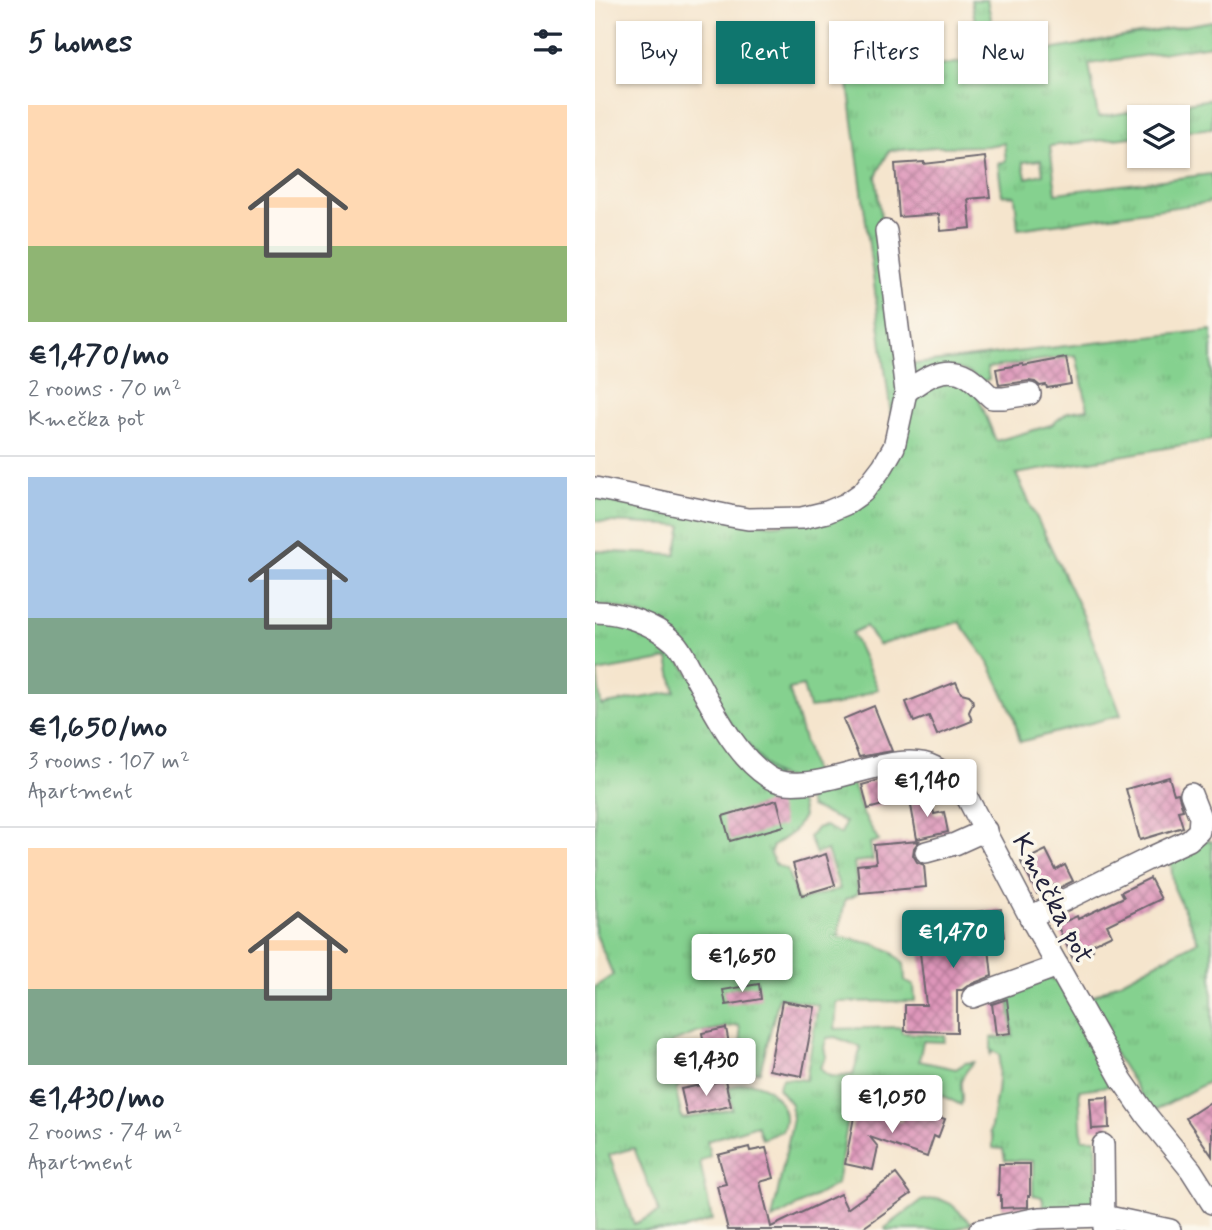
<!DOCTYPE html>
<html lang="en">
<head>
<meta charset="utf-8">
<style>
  body { margin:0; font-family:Mynerve,sans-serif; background:#f2f2f3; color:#1f2937; height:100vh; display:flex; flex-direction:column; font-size:26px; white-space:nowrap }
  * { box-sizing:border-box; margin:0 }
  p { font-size:23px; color:#747a83 }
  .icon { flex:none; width:38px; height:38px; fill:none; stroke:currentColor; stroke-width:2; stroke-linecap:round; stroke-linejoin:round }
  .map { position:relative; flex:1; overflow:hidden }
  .sheet { display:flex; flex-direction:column; background:#fff; width:595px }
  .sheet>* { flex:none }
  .guide { position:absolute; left:21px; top:21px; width:490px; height:63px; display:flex; gap:14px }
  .fabs { position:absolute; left:532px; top:105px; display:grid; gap:14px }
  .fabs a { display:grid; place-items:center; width:63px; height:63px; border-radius:0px; background:#fff; box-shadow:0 2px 5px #0004; font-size:35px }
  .price { position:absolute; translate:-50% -60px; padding:0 16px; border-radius:7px; background:#fff; color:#222; font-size:23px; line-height:46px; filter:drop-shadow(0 2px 4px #0008) }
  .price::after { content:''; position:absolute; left:50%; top:42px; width:21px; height:16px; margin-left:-10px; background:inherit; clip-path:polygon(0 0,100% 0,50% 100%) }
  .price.selected { background:#0f766e; color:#fff }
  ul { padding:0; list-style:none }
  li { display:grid; align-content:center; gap:14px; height:371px; padding:0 28px }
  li+li { border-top:2px solid #e0e1e3 }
  li span { display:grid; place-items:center; height:217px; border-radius:0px; color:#555 }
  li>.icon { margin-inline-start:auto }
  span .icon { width:126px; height:126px; fill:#fffc; stroke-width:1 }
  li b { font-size:30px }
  h2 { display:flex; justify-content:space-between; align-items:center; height:84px; padding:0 28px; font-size:30px }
  .chip { padding:0 24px; border-radius:0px; background:#fff; box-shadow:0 2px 5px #0004; font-size:24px; line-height:63px }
  .chip.selected { background:#0f766e; color:#fff }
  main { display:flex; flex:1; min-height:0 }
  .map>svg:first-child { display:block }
  .grass { fill:url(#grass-tufts); stroke:#547a65; stroke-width:2; fill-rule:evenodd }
  .building { fill:url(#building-cross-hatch) }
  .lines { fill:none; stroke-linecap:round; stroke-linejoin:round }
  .minor-casing { stroke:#6c666e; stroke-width:24 }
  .minor { stroke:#fff; stroke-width:21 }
  .labels { text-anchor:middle; stroke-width:7; stroke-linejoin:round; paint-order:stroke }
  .street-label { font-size:28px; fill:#22223b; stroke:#fbf7ec }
</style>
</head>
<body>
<main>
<section class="sheet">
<h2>5 homes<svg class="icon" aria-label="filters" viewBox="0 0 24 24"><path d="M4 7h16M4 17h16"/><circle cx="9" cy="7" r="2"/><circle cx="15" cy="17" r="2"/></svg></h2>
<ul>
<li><span style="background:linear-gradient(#ffd9b3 65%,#8fb573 0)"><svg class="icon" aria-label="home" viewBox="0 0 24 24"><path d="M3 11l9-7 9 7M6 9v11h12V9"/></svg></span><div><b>€1,470/mo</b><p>2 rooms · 70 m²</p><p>Kmečka pot</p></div></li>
<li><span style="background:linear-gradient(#a9c7e8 65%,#7fa58c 0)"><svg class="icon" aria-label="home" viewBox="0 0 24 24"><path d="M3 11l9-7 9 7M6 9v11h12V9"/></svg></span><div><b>€1,650/mo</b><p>3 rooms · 107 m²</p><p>Apartment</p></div></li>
<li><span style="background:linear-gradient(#ffd9b3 65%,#7fa58c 0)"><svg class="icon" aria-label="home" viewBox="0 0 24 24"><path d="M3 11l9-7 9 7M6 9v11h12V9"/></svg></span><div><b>€1,430/mo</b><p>2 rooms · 74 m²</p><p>Apartment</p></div></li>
</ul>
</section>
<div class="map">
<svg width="617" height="1230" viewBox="0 0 617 1230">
  <defs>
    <pattern id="grass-tufts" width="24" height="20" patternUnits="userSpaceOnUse" patternTransform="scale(1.75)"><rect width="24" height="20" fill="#85d18f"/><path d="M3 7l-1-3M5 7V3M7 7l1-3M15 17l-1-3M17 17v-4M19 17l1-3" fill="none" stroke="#73b37c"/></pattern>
    <pattern id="building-cross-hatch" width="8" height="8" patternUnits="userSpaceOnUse" patternTransform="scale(1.75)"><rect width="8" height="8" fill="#de96ba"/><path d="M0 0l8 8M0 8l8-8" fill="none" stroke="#b47a98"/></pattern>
  </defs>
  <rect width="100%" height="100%" fill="#fbf7ec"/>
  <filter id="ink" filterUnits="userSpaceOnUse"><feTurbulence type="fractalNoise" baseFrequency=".0143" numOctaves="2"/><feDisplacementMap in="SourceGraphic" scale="14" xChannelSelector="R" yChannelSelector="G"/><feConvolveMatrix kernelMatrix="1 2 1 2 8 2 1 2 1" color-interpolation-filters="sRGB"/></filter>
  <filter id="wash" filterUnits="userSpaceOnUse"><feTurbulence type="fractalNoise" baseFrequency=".00686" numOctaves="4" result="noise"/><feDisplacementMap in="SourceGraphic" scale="28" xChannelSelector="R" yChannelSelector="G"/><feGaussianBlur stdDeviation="1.57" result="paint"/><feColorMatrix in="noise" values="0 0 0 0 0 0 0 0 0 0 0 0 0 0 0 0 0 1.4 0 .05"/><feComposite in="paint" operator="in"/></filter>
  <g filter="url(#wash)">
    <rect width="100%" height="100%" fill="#f5e5cd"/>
    <!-- grass -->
    <g class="grass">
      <path d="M376,0H392L405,59L617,21V45L494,64L503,117L617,99V128L583,132V117H544V136L455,146L461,193L617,174V202L423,229L420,196L407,195L403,164L411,161L409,143L392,146L340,147L294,151L281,176L306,379L298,431L253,83L387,58ZM446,160L448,174L431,178L428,162Z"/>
      <path d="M617,330V440L421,474L488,615L526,715L425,742L418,714L394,663L364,622L283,645L271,626L257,633L283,689L242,705L214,708L208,686L194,689L219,774C152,806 115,675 83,639C64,619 28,604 0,606V551L81,555L87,526L0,521V491L64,502L150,522L178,525L208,522L231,516L252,508L270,495L296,463L314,404L321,390L342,379L356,376L363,377L379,386L401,441L456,425L473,412L493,409L481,355L392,368L394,379L386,382C362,359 339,368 314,384L312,365L471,346Z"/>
      <path d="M0,619L34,624L72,646L190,789L185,794L189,803H195L200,800L206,805L208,816L199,831L178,846L175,854L181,865L192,869L203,901L245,889L232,850L221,854L214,837L222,828L230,826L246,834L250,822L215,807L212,798L225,790L255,778L268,814L284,841L275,843L278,860L259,862L263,894L250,900L243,936L279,944L296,951L309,964L310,981L319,986L320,1001L242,1002L240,1029L306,1027L307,1033L350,1036L349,1042L328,1041L324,1061L361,1069L370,1063L379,1062C375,1067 367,1074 366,1082C365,1090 369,1095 366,1105L346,1095L339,1103L297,1095L287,1113L255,1108L242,1184L177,1220L198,1118L196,1104L183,1088L187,1078L211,1080L223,1005L184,997L165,1071L152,1073L144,1025L101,1033L76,1043L84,1085L81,1091L87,1119L137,1109L134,1088C142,1085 149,1082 157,1083C173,1085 191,1103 190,1120C190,1122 188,1129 187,1131L167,1139L162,1125L112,1141L115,1156L105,1162L117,1220L86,1230H0V987L18,975L0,932ZM73,659L80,692L6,705L2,672ZM240,1037L266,1047L258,1075C246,1076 232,1081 225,1067L231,1057L229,1047L232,1038ZM39,1148L64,1212L39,1224L14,1155Z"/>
      <path d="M611,838L614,842L617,841V1080L557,1112L487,1002L603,941L579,888L575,858Z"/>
      <path d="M451,976L462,981L522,1085L484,1090L487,1139H501L503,1209L449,1207L447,1197L438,1195V1161L410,1160L408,1149L398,1148V1138L395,1132L402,1092L405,1055L398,1051L396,1054V1038L418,1036L413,990Z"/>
      <path d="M343,1198L356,1204L377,1223L358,1230H291L290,1228L326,1201Z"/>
    </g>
    <g id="blocks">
      <!-- building -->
      <g class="building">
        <path d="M390,157L395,197L373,199L376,228L346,231L344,214L304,217L300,164L329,162V164Z"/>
        <path d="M471,358L476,384L452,388L451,385L445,386L440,382L434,381L404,385L401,369L428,364V366Z"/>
        <path d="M361,682L366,693L374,695L377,698L378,703L374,712L377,721L342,735L334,716L319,722L311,702Z"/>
        <path d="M279,706L297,751L264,757L248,719Z"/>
        <path d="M310,775L315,776L321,796L273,809L267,785L295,777Z"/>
        <path d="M574,777L579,794L583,793L588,810L583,811L588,827L545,840L531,789Z"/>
        <path d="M336,797L339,814L349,812L353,832L322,839L315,800Z"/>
        <path d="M182,800L189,826L135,841L128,816Z"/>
        <path d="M324,841L319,848L318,855L322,862L329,865L331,887L265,893L262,865L281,863L279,845Z"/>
        <path d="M451,850L461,870L470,865L478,881L462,889L460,885L442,894L426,862Z"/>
        <path d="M231,854L240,885L207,895L198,864Z"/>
        <path d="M555,878L566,899L512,925L517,935L496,945L498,950L478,959L462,925L482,916L483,919L529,897L526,892Z"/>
        <path d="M406,909L409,937L393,939L397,976L374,985L367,990H362V1032L310,1031V1005H331L323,935L373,929L371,913Z"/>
        <path d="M164,984L166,999L131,1005L128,990Z"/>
        <path d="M412,999L416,1033L401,1035L397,1004Z"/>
        <path d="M187,1001L220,1007L207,1076L174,1070Z"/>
        <path d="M131,1028L135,1049L142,1048L146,1070L115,1076L107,1033Z"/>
        <path d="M130,1080L136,1106L92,1115L86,1089Z"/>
        <path d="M513,1097L514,1128L497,1129L495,1098Z"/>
        <path d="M617,1101V1156L591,1118Z"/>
        <path d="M312,1105L350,1119L343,1138L339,1136L332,1157L275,1137L283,1147L278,1170L250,1164L260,1112L306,1122Z"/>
        <path d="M154,1147L155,1151L171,1148L179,1178L165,1182L176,1227L245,1194L252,1209L301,1174L316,1194L265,1230H133L122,1186L131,1184L123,1155Z"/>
        <path d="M404,1164H435V1196H433V1207L406,1208V1195H403Z"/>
      </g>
    </g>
  </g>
  <g filter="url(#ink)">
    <use href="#blocks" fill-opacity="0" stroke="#6c666e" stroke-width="2"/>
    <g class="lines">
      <defs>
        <g id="minor">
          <path d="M311,392C328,379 350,363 372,376C381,381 389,391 397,398H409L435,394"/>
          <path d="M0,488L135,516L153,519L207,518L232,512L251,504L268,492L288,466L299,447L311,392L291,231"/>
          <path d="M0,612C26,612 59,624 79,642C87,649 92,664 98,673C118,708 139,754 172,776C183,784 196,784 208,783C245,782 306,750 339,767C353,774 364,787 373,799L435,917L527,1080L552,1116L596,1170L617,1203"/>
          <path d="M331,852L360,844L391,830"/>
          <path d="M435,917L557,857L594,840L604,831L605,817L596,794"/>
          <path d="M378,997L463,966"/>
          <path d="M508,1145L509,1228"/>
          <path d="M385,1230L444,1218L509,1216L575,1230"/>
        </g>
      </defs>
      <!-- minor casing -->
      <use href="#minor" class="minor-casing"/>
      <!-- minor -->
      <use href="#minor" class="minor"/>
    </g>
  </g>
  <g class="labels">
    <!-- street labels -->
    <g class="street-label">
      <text transform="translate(459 898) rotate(62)" y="10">Kmečka pot</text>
    </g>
  </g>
</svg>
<div class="fabs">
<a><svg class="icon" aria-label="layers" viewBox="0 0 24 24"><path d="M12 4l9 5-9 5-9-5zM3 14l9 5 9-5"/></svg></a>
</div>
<b class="price" style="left:332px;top:819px">€1,140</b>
<b class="price selected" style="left:358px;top:970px">€1,470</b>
<b class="price" style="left:147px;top:994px">€1,650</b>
<b class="price" style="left:111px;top:1098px">€1,430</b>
<b class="price" style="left:297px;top:1135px">€1,050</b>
<div class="guide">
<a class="chip">Buy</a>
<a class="chip selected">Rent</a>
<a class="chip">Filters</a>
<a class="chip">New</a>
</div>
</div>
</main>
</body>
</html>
